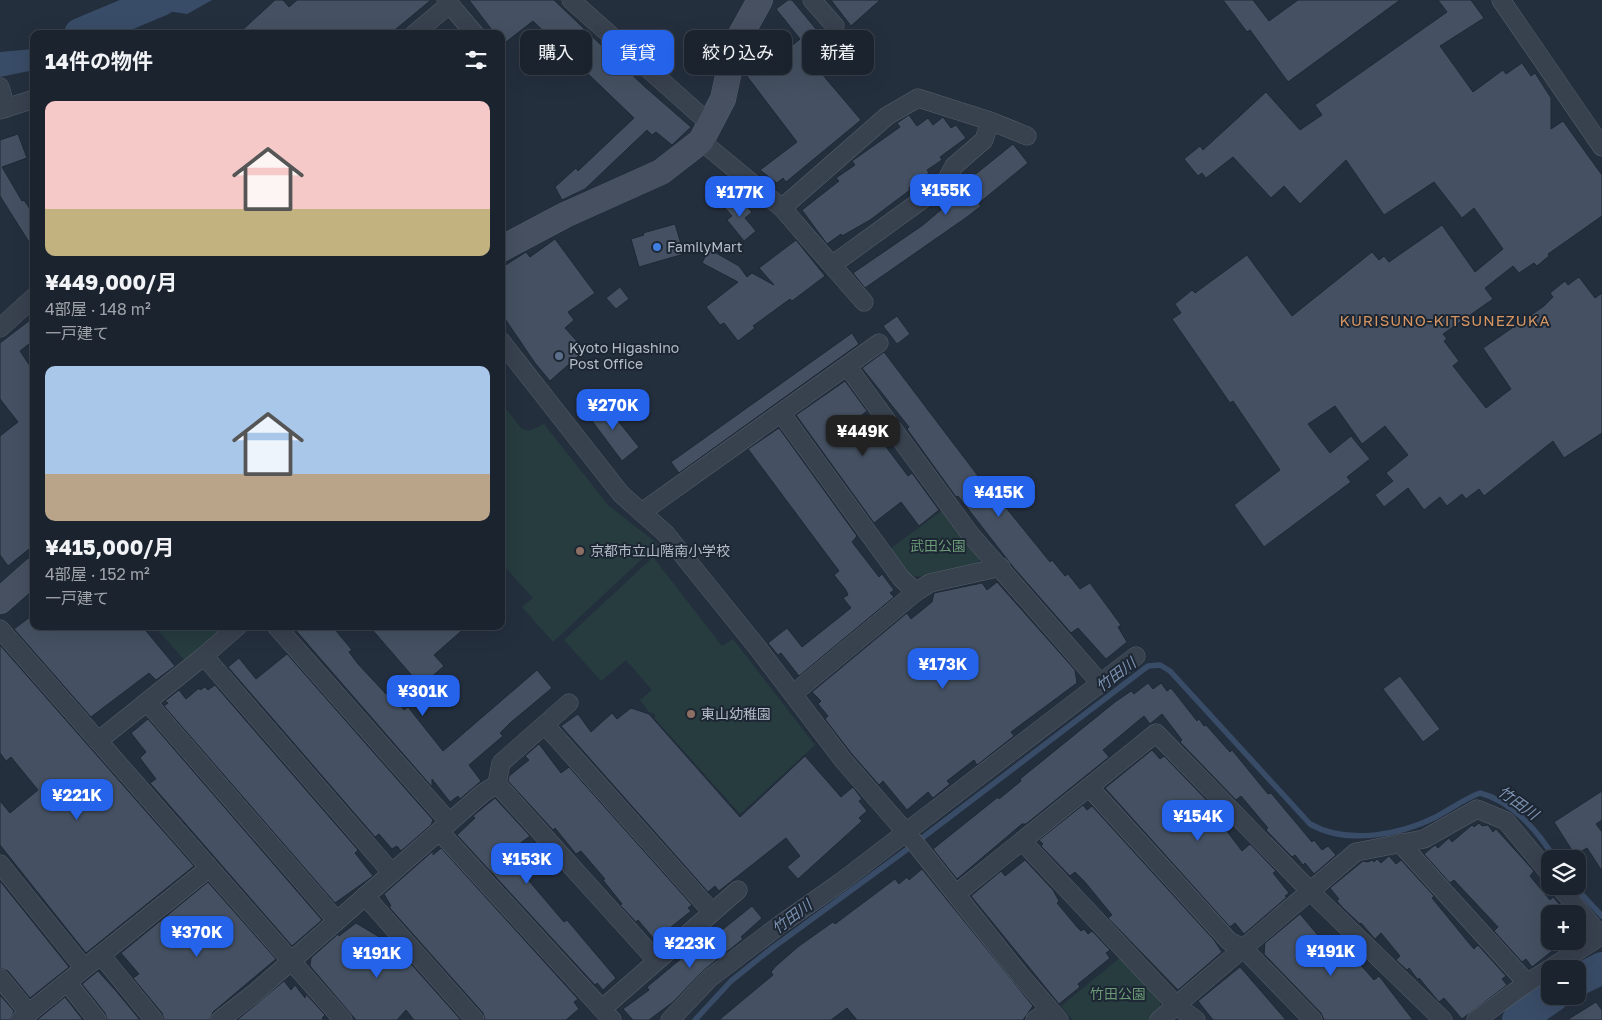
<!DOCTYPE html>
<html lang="ja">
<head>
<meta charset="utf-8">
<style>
  body { margin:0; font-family:"Golos Text","Noto Sans JP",sans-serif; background:#282f3a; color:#f1f3f6; height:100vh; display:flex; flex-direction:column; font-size:19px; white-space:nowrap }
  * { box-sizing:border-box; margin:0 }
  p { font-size:16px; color:#a0a4aa }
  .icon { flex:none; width:28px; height:28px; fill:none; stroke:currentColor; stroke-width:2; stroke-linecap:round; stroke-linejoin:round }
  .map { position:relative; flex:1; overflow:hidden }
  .sheet { position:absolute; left:30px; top:30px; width:475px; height:600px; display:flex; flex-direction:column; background:#1b232e; border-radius:10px; box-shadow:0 5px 20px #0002,0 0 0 1px #39404a }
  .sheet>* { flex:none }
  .banner { position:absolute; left:520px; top:30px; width:475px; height:45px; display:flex; gap:10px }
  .controls { position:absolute; left:1541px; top:850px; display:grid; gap:10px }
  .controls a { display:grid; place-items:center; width:45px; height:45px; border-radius:10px; background:#1b232e; box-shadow:0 5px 20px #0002,0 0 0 1px #39404a; font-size:25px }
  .price { position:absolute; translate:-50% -42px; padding:0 11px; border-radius:10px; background:#2563eb; color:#fff; font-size:16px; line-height:32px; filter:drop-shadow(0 1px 2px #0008) }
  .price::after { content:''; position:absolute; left:50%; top:30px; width:15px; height:11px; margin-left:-8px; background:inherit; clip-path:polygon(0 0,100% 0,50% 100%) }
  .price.on { background:#222; color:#fff }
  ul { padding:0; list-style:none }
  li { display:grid; align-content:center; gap:10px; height:265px; padding:0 15px }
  li span { display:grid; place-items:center; height:155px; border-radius:10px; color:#555 }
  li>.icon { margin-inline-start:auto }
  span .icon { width:90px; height:90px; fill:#fffc; stroke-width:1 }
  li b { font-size:21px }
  h2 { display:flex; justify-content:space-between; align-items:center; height:60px; padding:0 15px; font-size:21px }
  .pill { padding:0 18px; border-radius:10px; background:#1b232e; box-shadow:0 5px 20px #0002,0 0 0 1px #39404a; font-size:18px; line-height:45px }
  .pill.on { background:#2563eb; color:#fff }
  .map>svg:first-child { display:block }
  .green { fill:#263c3f }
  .water { fill:#394c67 }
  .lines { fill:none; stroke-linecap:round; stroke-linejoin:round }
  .stream { stroke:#394c67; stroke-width:5.5 }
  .river { stroke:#394c67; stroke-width:32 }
  .building { fill:#455162; stroke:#1f2835 }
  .street-casing { stroke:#565f6c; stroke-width:19 }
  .secondary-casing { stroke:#565f6c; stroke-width:26 }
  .street { stroke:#38414e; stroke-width:18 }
  .secondary { stroke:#465061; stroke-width:25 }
  .shop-dot { fill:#3f7fe0; stroke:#1d2633; stroke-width:2 }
  .service-dot { fill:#5c6f8a; stroke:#1d2633; stroke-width:2 }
  .education-dot { fill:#8d6e63; stroke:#1d2633; stroke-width:2 }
  .labels { text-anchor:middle; stroke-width:4; stroke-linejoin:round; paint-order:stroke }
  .poi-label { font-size:14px; fill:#b4bcc9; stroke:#1d2633; text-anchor:start }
  .park-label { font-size:14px; fill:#6b9a76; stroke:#1d2633 }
  .neighbourhood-label { font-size:15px; letter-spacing:1px; fill:#d59563; stroke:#1d2633 }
  .water-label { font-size:15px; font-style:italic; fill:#7c92b1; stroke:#1d2633 }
</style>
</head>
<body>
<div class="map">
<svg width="1602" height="1020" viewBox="0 0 1602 1020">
  <rect width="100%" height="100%" fill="#242f3e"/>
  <!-- green -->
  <g class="green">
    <path d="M501,402L521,428L529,431L544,424L609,506L658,544L553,642L522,607L533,598L501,563Z"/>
    <path d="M944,509L980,558L976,567L954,569L923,577L910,575L890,549Z"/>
    <path d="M653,557L722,646L733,639L815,745L740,814L655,719V714L649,712L640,700L652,690L626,660L601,681L564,640Z"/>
    <path d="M154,626H233L187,663Z"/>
    <path d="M1121,957L1160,1000V1011L1150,1020H1073L1061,1006Z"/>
  </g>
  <!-- water -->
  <g class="water">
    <path d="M136,0H212L187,14L161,10L110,34H90Z"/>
    <path d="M34,49V70L0,77V52Z"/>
  </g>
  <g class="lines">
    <!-- stream -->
    <g class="stream">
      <path d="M1574,886L1602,916"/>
      <path d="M695,1020L731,981L771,949L909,848L1148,666L1160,665L1170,671L1310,824C1347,845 1400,835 1436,817C1451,809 1464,799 1480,793C1512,801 1539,832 1555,859"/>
    </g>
    <!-- river -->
    <g class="river">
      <path d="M80,34L161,0"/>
      <path d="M1578,980L1602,968"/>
      <path d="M1518,1020L1553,996"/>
    </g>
  </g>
  <!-- building -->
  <g class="building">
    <path d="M275,0H283L289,7L297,0H431L390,34H238Z"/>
    <path d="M469,0H554L645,87L691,127L672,145L656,132L652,135L647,130L585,189L562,200L555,187L576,168L578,171L634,118L533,21L501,46V34H495Z"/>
    <path d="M788,0H792L830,46L811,61L861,120L786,182L783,178L777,183L760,170L797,142L746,75L750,60L767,46L777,58L800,39L776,9Z"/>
    <path d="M831,0H880L851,26Z"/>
    <path d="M1223,0H1253L1269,21L1298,0H1400L1288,82L1250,30L1247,32Z"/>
    <path d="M1438,0H1471L1484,18L1440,46L1473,92L1503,70L1506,74L1522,63L1531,76L1535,73L1551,98V129L1563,121L1602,175V216L1548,254L1549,256L1537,266L1534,263L1519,273L1513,266L1485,288L1493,299L1443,334L1447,339L1444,341L1459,361L1453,366L1486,408L1511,389L1483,348L1544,306L1553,297L1550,293L1565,281L1568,285L1579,277L1595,298L1602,293V433L1564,458L1553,441L1484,496L1479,489L1466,499L1462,494L1447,506L1440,497L1424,510L1408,488L1384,507L1375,495L1393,481L1386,473L1408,455L1385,426L1362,444L1335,406L1308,424L1330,453L1351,436L1370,459L1347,477L1351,482L1264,547L1234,505L1280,470L1233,401L1230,403L1172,319L1181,313L1175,304L1192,290L1195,293L1247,255L1292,316L1372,252L1379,260L1384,256L1389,262L1442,225L1475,272L1503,249L1474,208L1462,218L1434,182L1384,215L1346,160L1300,204L1284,186L1271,198L1233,157L1206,178L1202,173L1198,176L1184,159L1200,146L1203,150L1266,92L1300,130L1322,115L1315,105L1447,12Z"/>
    <path d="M909,115L917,126L928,118L933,125L943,117L951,128L956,125L966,138L940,157L942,160L927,170L929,173L909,188L910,190L870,220L842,236L841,234L827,244L802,210L839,181L836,178L855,165L852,161L900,127L897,123Z"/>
    <path d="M18,134L27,158L2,167L22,201L24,200L34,215V250L0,196V140Z"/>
    <path d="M1013,144L1028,163L979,203L981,206L967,217L865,288L853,273L923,225L975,181L972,177Z"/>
    <path d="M736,196L752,212L745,218L756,231L744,241L727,220L732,216L724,207Z"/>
    <path d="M675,224L684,254L639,267L631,239L644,235L643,233Z"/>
    <path d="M555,239L595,293L568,312L574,320L565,328L585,350L550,381L535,363L501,313V268L526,252L530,257Z"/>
    <path d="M796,240L825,276L792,301L790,299L753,326L755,328L738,341L724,323L720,325L706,307L738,282L702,263L709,249L739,266L747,277L752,273L774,285L759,268Z"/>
    <path d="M620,287L629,299L616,309L606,298Z"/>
    <path d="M897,316L910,334L897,344L883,326Z"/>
    <path d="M34,317V340L20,351L34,372V545L8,566L0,555V436L18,422L0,399V343Z"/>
    <path d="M852,333L859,344L679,473L671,462Z"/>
    <path d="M884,352L997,501L999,499L1050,562L1052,560L1065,576L1068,574L1080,589L1090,583L1121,625L1118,627L1127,642L1106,659L1078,628L1071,633L1014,568L958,496L956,497L907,429L909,427L862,368Z"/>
    <path d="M845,381L867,411L862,415L908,476L912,473L939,510L919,526L901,502L874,523L796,415Z"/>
    <path d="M602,401L639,447L622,461L586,413Z"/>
    <path d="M779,428L857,536L852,542L879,577L882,574L894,590L890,593L894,597L799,676L781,653L778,655L768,643L787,628L802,647L851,608L843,598L848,595L846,590L834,575L839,571L748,449Z"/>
    <path d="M997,582L1075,670L1077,683L1011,732L1014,736L977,765L974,760L947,781L950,784L933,798L928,792L907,810L883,781L879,785L851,753L825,719L828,716L818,704L821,701L812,692L907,613L911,619L932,602L934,593L982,583L987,590Z"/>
    <path d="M34,614V626H142L175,666L156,680L149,673L91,717L14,629Z"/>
    <path d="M292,626H332L352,650L349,652L358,664L386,694L389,692L404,710L408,707L443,751L537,670L552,688L510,723L500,733L503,736L469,765L481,781L460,799L458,796L450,802L432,779V787Z"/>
    <path d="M369,626H467L434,655L444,666L421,686Z"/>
    <path d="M0,645L194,866L86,953L0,845V801L10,813L38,790L11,757L6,761L0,753Z"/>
    <path d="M287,654L433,820L431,825L401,851L397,846L392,849L379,834L375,837L228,667L239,658L256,679Z"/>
    <path d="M1400,676L1440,729L1423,742L1383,689Z"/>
    <path d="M1148,683L1153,689L1161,683L1167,691L1171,688L1197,721L1199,719L1204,726L1206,725L1230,752L1232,750L1268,794L1271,793L1312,842L1314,840L1322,850L1328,846L1336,855L1314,874L1305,863L1303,865L1295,855L1292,857L1266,830L1268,828L1241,796L1236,800L1180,742L1182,740L1162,714L1150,724L1144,716L1103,750L1109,757L1026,824H1022L957,879L933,849L998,797L999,799L1021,781L1020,779L1115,702L1131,691L1134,694Z"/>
    <path d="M215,685L358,850L355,853L373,876L335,903L164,706L168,703L165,701L179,690L186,699L199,688L200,690L205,687L208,690Z"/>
    <path d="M631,708L649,714L740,817L805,756L841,797L853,787L862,799L859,801L867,811L859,818L862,821L798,879L787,867L800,856L786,838L719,891L715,886L708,892L561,726L578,714L591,732L612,713L617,719Z"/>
    <path d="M148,719L322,920L292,946L150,783L156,779L140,758L146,752L131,733Z"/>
    <path d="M539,744L561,773L569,767L692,905L688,908L691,911L655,940L638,920L636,922L620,905L622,904L603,880L605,879L581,851L576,854L555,828L553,830L508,781L509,776L529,760L525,756Z"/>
    <path d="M1152,750L1160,759L1164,756L1220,814L1216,817L1242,851L1250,844L1276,871L1273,873L1289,893L1285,896L1287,897L1244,934L1235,923L1230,927L1105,788Z"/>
    <path d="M1602,791V820L1596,824L1602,832V871L1587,848L1575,855L1554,822Z"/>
    <path d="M495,798L530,836L506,854L564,922L567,920L616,978L603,990L597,983L595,985L457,835L475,818L473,816Z"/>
    <path d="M1083,805L1087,810L1092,806L1214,940L1222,952L1178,990L1108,918L1112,915L1085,882L1075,872L1070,876L1041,846L1043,844L1039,840Z"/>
    <path d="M1479,823L1482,826L1488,825L1493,832L1496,829L1534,871L1530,876L1550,900L1553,897L1568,914H1550V941H1572L1564,947L1561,944L1532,967L1526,959L1522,962L1494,931L1498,927L1454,880L1450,883L1424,854L1435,845L1438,848L1449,838L1452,842L1472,825L1474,827Z"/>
    <path d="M441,848L578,999L574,1002L579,1009L566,1020H485L483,1013L389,907L391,906L384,894L433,851V855Z"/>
    <path d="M1389,856L1396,864L1401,860L1434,896L1432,898L1468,942L1474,949L1478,945L1506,976L1502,979L1507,985L1462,1019L1444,998L1439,1002L1419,978L1418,980L1409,968L1407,970L1396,960L1400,956L1381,933L1375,939L1361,923L1360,924L1343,908L1337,901L1339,899L1330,888L1363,861L1368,862L1372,860L1374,862L1377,859L1381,863Z"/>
    <path d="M1025,860L1053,890L1059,901L1057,903L1077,927L1081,931L1084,929L1088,934L1092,931L1110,950L1106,953L1110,958L1078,984L1080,987L1059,1004L971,896L1001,871L1005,876Z"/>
    <path d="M922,869L1033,1006L1023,1020H857L847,1008L831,1020H719L773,975L771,972L776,966L799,946L833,922L835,924L895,879L899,884L907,877L909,880Z"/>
    <path d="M0,881L69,967L30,998L8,971L0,968Z"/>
    <path d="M208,882L276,959L213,1012L210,1020H164L162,1013L133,978L139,974L121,953Z"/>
    <path d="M752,906L762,918L741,937L743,939L704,970L673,1002L649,1020H633L623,1009L649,990L647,987L695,947L697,950Z"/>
    <path d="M1300,914L1338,959L1340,957L1342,959L1349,952L1374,980L1379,976L1413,1020H1324L1321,1013L1264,954L1265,943Z"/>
    <path d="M356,923L396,947L461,1020H414L406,1010L397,1020H356L310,966L311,958L338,934L339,936Z"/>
    <path d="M1240,967L1247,975L1286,1020H1213L1198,1001Z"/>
    <path d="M98,971L116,991L140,1020H107L105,1013L82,984Z"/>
    <path d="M284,981L291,990L295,985L305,998L306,994L325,1015L322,1018L324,1020H237Z"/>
    <path d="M0,995L14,1011L10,1020H0Z"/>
    <path d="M65,997L83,1020H37Z"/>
    <path d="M1596,1002L1602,1010V1020H1567Z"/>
  </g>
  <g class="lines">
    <defs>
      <g id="street">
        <path d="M446,0L475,34"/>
        <path d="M571,0L710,124"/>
        <path d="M812,0L835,26"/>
        <path d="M1501,0L1602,147"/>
        <path d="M414,34L450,4"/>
        <path d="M0,87L6,108"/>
        <path d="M0,110L34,99"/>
        <path d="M701,141L782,208L887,116L918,98L990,121L1027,136"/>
        <path d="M782,208L864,302"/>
        <path d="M832,265L945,183L954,166L984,140L990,121"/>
        <path d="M0,328L34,297"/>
        <path d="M501,341L621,494L665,533L757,647L843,760L911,838L1020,975L1059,1020"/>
        <path d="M847,366L970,534L1101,684"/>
        <path d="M781,413L901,578L916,592"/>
        <path d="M642,512L879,343"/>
        <path d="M276,626L449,822"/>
        <path d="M0,629L343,1020"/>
        <path d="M204,656L238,626"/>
        <path d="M793,694L916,592L930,583L1001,567"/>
        <path d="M147,702L337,921"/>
        <path d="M569,703L501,763L497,784L656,960"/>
        <path d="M546,726L712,912"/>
        <path d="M98,741L204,656L392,873"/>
        <path d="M1090,788L1229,941L1244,949L1313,1020"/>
        <path d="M439,831L612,1020"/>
        <path d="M1022,841L1176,1005L1196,1020"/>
        <path d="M1400,843L1527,983"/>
        <path d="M0,864L84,968"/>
        <path d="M956,894L1156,733L1311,892L1443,1020"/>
        <path d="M365,896L475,1020"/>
        <path d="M101,955L154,1020"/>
        <path d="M0,978L29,1013"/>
        <path d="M67,982L97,1020"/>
        <path d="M602,1009L738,890"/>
        <path d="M20,1020L209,868"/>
        <path d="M220,1020L257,991L483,793L497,784"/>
        <path d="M670,1020L710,978L781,924L841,882L1136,656"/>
        <path d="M1035,1020L1050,1010"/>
        <path d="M1159,1020L1356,852L1424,839L1477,809L1506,821L1550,874"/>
        <path d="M1476,1020L1527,983L1601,936L1559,886"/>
      </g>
      <g id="secondary">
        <path d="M501,249L565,215L661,172L701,141L723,99L731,62L740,36L760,0"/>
        <path d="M0,601L34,571"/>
      </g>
    </defs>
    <!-- street casing -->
    <use href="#street" class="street-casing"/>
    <!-- secondary casing -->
    <use href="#secondary" class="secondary-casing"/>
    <!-- street -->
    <use href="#street" class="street"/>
    <!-- secondary -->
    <use href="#secondary" class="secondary"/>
  </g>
  <!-- markers -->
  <circle class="shop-dot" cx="657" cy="247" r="5"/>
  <circle class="service-dot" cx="559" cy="356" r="5"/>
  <g class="education-dot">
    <circle cx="580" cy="551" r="5"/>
    <circle cx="691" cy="714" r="5"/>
  </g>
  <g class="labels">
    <!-- poi labels -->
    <g class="poi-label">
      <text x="667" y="252">FamilyMart</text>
      <text x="569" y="353">Kyoto Higashino<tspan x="569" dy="16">Post Office</tspan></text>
      <text x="590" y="556">京都市立山階南小学校</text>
      <text x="701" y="719">東山幼稚園</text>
    </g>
    <!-- park labels -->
    <g class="park-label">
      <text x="938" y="551">武田公園</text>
      <text x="1118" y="999">竹田公園</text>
    </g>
    <!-- neighbourhood labels -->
    <g class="neighbourhood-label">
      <text x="1445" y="326">KURISUNO-KITSUNEZUKA</text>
    </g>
    <!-- water labels -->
    <g class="water-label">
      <text transform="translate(1116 675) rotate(-37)" y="5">竹田川</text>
      <text transform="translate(1518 803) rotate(36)" y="5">竹田川</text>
      <text transform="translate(792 917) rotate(-37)" y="5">竹田川</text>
    </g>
  </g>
</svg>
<div class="controls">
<a><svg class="icon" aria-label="layers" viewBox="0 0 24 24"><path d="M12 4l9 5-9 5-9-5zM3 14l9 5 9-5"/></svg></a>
<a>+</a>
<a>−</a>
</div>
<b class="price" style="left:946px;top:216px">¥155K</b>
<b class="price" style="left:740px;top:218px">¥177K</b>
<b class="price" style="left:613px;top:431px">¥270K</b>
<b class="price on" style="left:863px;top:457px">¥449K</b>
<b class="price" style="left:999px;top:518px">¥415K</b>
<b class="price" style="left:943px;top:690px">¥173K</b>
<b class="price" style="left:423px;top:717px">¥301K</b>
<b class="price" style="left:77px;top:821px">¥221K</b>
<b class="price" style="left:1198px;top:842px">¥154K</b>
<b class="price" style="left:527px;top:885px">¥153K</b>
<b class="price" style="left:197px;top:958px">¥370K</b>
<b class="price" style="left:690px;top:969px">¥223K</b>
<b class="price" style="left:1331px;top:977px">¥191K</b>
<b class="price" style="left:377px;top:979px">¥191K</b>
<div class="banner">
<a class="pill">購入</a>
<a class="pill on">賃貸</a>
<a class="pill">絞り込み</a>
<a class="pill">新着</a>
</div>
<section class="sheet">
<h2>14件の物件<svg class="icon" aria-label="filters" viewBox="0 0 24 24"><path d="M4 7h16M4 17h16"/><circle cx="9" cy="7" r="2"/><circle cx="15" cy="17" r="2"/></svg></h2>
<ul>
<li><span style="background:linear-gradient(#f6c9c9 70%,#c2b280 0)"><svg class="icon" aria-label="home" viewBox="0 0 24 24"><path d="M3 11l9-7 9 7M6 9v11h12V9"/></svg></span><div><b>¥449,000/月</b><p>4部屋 · 148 m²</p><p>一戸建て</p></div></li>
<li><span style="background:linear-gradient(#a9c7e8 70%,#b9a48a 0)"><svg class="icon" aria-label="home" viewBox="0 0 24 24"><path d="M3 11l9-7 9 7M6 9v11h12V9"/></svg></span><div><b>¥415,000/月</b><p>4部屋 · 152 m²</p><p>一戸建て</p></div></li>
</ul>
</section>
</div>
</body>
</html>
